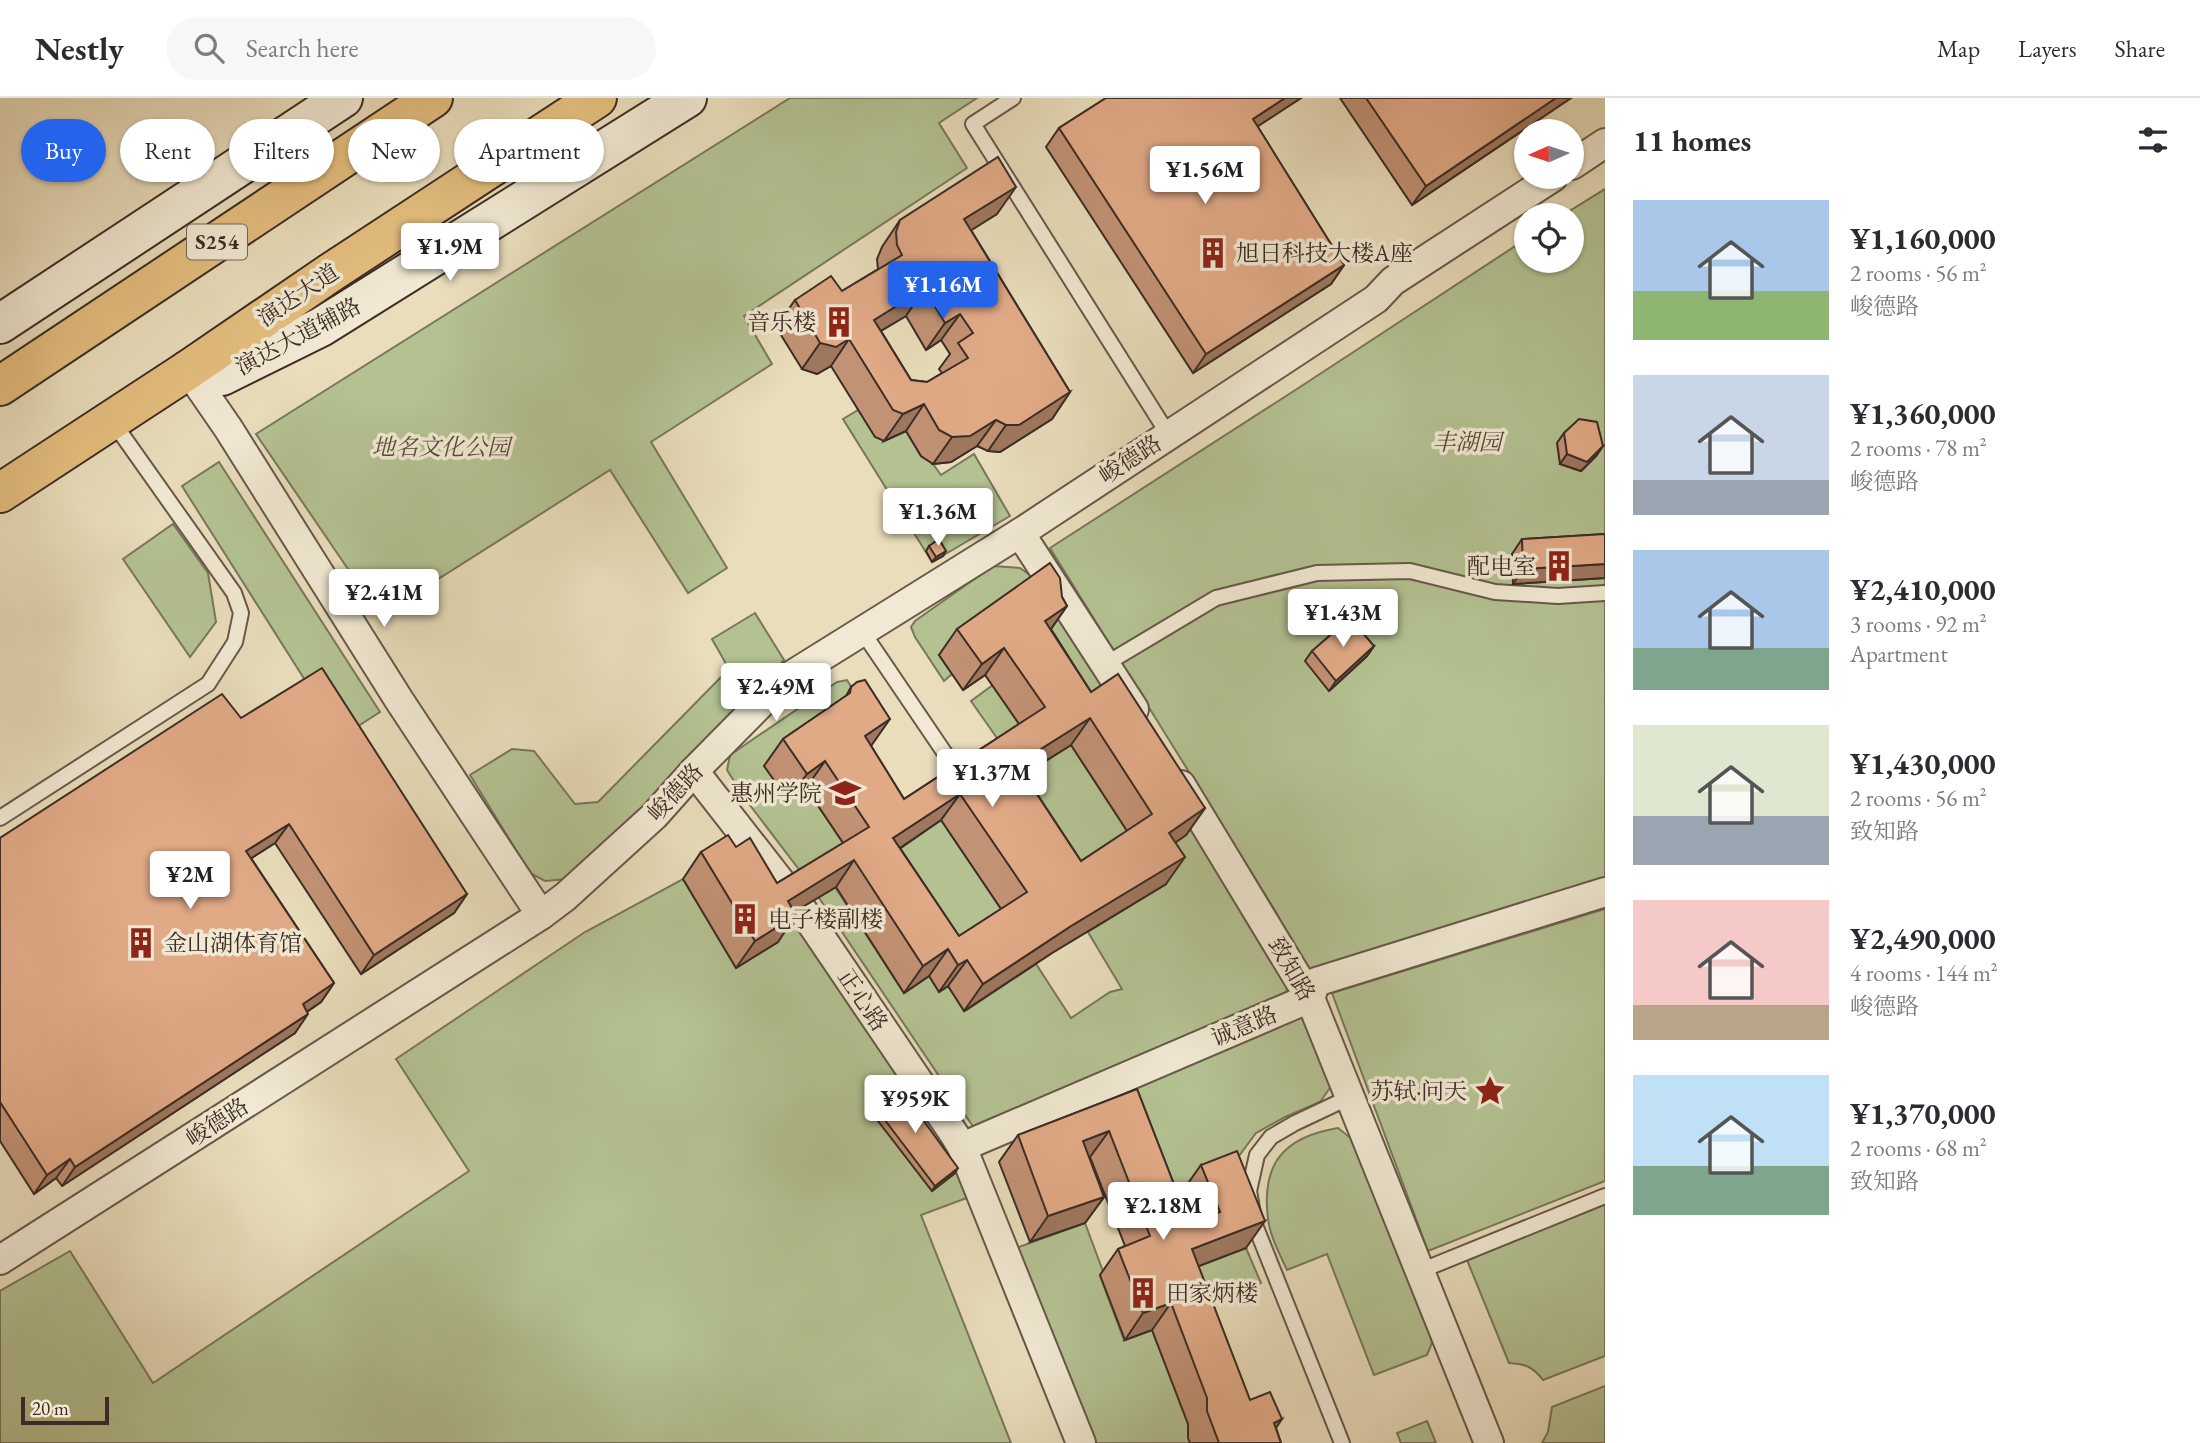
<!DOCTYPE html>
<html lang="en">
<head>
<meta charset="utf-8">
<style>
  body { margin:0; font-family:"EB Garamond","Noto Serif SC",serif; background:#f7f7f7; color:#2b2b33; height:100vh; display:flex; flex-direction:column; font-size:26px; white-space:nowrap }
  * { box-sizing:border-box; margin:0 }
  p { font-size:23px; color:#7c7c81 }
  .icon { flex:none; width:38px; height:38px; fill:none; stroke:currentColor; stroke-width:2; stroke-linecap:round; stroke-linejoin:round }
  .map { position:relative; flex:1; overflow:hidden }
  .side { display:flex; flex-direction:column; background:#fff; width:595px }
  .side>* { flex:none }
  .hud { position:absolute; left:21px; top:21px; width:665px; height:63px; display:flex; gap:14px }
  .needle { width:46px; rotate:267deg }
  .fabs { position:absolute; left:1514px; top:21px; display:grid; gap:14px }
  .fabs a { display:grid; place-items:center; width:70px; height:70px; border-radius:50%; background:#fff; box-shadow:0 2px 5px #0004; font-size:35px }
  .scale { position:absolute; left:21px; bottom:18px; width:88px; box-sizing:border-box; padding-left:7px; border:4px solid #3c2c25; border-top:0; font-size:19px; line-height:24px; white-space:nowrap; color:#3c2c25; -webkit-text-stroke:5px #f1e9d3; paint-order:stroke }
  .price { position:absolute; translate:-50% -60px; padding:0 16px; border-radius:7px; background:#fff; color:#222; font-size:23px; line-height:46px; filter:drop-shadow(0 2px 4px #0008) }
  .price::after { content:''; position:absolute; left:50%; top:42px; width:21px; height:16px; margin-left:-10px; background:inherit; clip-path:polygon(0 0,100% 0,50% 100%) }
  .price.current { background:#2563eb; color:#fff }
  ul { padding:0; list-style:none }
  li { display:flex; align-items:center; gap:21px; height:175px; padding:0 28px }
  li span { display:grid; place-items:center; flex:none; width:196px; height:140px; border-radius:0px; color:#555 }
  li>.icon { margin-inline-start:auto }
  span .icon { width:84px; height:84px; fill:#fffc; stroke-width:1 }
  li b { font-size:30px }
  h2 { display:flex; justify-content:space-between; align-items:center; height:84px; padding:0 28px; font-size:30px }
  .pill { padding:0 24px; border-radius:32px; background:#fff; box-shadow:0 2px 5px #0004; font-size:24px; line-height:63px }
  .pill.current { background:#2563eb; color:#fff }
  header { display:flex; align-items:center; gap:42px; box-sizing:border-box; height:98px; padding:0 35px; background:#fff; border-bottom:2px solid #e1e1e2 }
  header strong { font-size:33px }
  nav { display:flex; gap:38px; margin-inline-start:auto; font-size:24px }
  .search { width:490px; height:63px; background:#f7f7f7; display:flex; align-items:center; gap:18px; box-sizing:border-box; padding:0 24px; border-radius:38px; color:#7c7c81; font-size:26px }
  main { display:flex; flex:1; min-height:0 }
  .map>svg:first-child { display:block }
  .green { fill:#b4c292; stroke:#78775c; stroke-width:2 }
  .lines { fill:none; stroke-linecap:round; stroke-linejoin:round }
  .lane-casing { stroke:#67584a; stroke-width:18 }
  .street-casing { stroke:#67584a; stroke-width:32 }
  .secondary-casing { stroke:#3c2c25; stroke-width:42 }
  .primary-casing { stroke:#3c2c25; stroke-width:42 }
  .lane { stroke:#f1e9d3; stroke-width:14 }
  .street { stroke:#f1e9d3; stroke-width:28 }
  .secondary { stroke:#f1e9d3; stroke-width:38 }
  .primary { stroke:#e4be7e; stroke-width:38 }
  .wall { fill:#c29274; stroke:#3c2c25; stroke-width:2; fill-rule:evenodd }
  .shaded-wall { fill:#9e775e; stroke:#3c2c25; stroke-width:2 }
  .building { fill:#e1aa87; stroke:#3c2c25; stroke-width:2; fill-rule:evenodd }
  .labels { text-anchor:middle; stroke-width:7; stroke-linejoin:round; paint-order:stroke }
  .shield { fill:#f1e9d3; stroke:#726559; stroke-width:2 }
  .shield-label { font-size:21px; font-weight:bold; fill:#3c2c25 }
  .poi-label { font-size:23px; fill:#3c2c25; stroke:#f1e9d3; text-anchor:start }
  .street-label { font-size:23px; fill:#3c2c25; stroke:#f1e9d3 }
  .park-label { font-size:23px; font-style:italic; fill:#544a3b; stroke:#f1e9d3 }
</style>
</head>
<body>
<header>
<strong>Nestly</strong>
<div class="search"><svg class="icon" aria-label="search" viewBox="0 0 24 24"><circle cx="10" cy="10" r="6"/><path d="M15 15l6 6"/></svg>Search here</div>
<nav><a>Map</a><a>Layers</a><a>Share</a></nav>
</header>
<main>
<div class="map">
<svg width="1605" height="1345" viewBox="0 0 1605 1345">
  <rect width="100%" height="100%" fill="#e9ddbb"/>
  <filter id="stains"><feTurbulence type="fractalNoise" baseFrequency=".00286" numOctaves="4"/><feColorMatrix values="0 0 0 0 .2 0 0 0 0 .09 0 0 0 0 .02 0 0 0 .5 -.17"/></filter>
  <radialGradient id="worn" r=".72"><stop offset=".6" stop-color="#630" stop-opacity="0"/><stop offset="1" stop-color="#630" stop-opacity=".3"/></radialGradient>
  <!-- green -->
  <g class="green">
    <path d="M790,0H977L939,25L967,70L744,218L772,266L651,344L727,470L688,495L610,372L380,518L256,336Z"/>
    <path d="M1605,91V794L1316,884L1274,811L1050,450L1300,289L1526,141V163H1572V117H1563Z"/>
    <path d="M858,312L884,343L906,333L921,358L933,366L941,377L974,356L1010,418L932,464L843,321Z"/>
    <path d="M219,364L380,614L341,639L182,388Z"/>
    <path d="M173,426L208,475L216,524L190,559L123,461Z"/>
    <path d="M993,468L1020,470L1041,485L1286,874L1287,897L974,1030L807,782L746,702L727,672L730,657L837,584L847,582L876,629L788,702L806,690L850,755L824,772L904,895L929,878L939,893L948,888L965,913L1036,866L1071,920L1110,894L1122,891L1088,834L1166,786L1027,550L939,557L952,576L944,583L915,539L911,529L915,523Z"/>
    <path d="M755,515L784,562L640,717L567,781L545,783L530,775L470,677L512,651L534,653L575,706L598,704L729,571L712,541Z"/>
    <path d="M993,587L1026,636L1004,650L971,603Z"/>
    <path d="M1071,647L1134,743L1063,789L998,693Z"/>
    <path d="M941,722L1008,821L940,865L900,751Z"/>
    <path d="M683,781L736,869L801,810L980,1095L921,1117L1011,1345H0V1193L70,1153L153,1285L469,1073L396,961L585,834Z"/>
    <path d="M1605,811V1083L1428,1153L1332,895Z"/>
    <path d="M1301,917L1332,987L1320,1004L1285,1019L1256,1035L1239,1058L1201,1141L1171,1152L1110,997Z"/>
    <path d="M1338,1030L1353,1042L1427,1225L1432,1245L1427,1257L1374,1277L1327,1156L1287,1172C1280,1157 1270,1138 1268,1121C1261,1065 1284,1039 1338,1030Z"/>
    <path d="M1605,1106V1258L1543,1282C1533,1269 1526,1266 1509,1265L1467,1162Z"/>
    <path d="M1085,1125L1104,1176L1100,1178L1124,1242L1152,1232L1188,1326L1190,1345H1092L1016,1150Z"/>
    <path d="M1246,1150L1261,1185L1187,1213L1173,1178Z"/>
    <path d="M1605,1288V1345H1542L1548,1334L1552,1309Z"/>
    <path d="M1427,1323L1436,1345H1401L1397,1335Z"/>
  </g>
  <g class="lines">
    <defs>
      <g id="lane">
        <path d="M1013,0L973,26L1168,336"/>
        <path d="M862,533L946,657"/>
        <path d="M1104,567L1216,500L1317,475L1410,473L1495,494L1558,498L1605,495"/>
        <path d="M0,720L208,586L235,544L241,515L234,495L113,324"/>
        <path d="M1420,1173L1605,1098"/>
        <path d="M1342,1345L1255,1127L1249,1093L1257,1057L1271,1039L1295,1025L1350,999"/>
      </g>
      <g id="street">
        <path d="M1572,67L1605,45"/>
        <path d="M188,272L228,330L399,602L541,817"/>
        <path d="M1020,435L1134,611"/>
        <path d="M694,673L801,810L954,1036L962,1049L1081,1345"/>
        <path d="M1181,687L1310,900L1489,1345"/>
        <path d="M962,1049L1310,900L1316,884L1605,794"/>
        <path d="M0,1162L541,817L565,799L654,718L694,673L784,582L1020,435L1376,201L1393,183L1553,79"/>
      </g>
      <g id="secondary">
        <path d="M0,226L343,0"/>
        <path d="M188,272L222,278L321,229L687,0"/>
      </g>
      <g id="primary">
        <path d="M0,288L433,0"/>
        <path d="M0,395L188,272L330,175L597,0"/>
      </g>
    </defs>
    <!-- lane casing -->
    <use href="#lane" class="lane-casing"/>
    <!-- street casing -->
    <use href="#street" class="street-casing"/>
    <!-- secondary casing -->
    <use href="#secondary" class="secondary-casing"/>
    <!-- primary casing -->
    <use href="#primary" class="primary-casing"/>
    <!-- lane -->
    <use href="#lane" class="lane"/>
    <!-- street -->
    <use href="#street" class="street"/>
    <!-- secondary -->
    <use href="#secondary" class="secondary"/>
    <!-- primary -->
    <use href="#primary" class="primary"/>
  </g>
  <!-- wall -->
  <g class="wall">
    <path d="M1106,0H1301L1257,28L1344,167L1331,186L1193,275L1046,49L1059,30Z"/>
    <path d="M1340,0H1571L1412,107Z"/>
    <path d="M997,116L971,132L1070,294L1052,321L1000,354L988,353L977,348L951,364L933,366L921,358L906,333L884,343L875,339L831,268L817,276L802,271L776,229L795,202L842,193L878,171L877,161L882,149L900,122ZM906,218L926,252L941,242L950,256L939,271L942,275L927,284L911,282L881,233Z"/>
    <path d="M1564,335L1603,348L1596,358L1581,373L1560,366L1557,345Z"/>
    <path d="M1605,436V480L1513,486L1512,456L1522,441Z"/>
    <path d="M929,448L943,458L932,464L926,453Z"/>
    <path d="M1062,499L1067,508L1051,531L1091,594L1205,710L1186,737L1175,744L1166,786L1052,855L964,913L948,888L939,894L929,878L904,895L836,789L794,814L778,844L736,870L683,781L701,754L736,749L777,785L843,745L806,690L788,702L764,668L783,641L846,598L851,589L871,648L904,701L1019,626L985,577L963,592L939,557L957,531ZM1071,647L1127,733L1081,763L1024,676ZM941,722L1001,811L959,838L900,750Z"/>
    <path d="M1374,548L1367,558L1329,593L1305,563L1312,553Z"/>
    <path d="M241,620L467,796L454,815L361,876L275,745L251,760L334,885L321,904L307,914L295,935L62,1088L56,1080L34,1096L0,1043V740Z"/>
    <path d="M1137,991L1189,1125L1194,1124L1182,1094L1201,1067L1246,1150L1198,1168L1250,1302L1276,1330L1281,1345H1190L1188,1340V1326L1152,1232L1125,1242L1100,1177L1118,1151L1125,1148L1090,1059L1089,1060L1104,1099L1085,1125L1030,1144L999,1064L1018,1037Z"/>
    <path d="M872,1005L955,1075L932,1093L868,1010Z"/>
  </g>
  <!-- shaded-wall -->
  <g class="shaded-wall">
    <path d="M1285,0H1301L1240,40L1253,21Z"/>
    <path d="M1556,0H1571L1412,107L1426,88Z"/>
    <path d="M1016,89L997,116L946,148L964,121Z"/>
    <path d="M1344,167L1331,186L1193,275L1206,256Z"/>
    <path d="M924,191L906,218L855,248L874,222Z"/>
    <path d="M960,216L941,242L926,252L945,225Z"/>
    <path d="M849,241L831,268L817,276L802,271L820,245Z"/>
    <path d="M1070,294L1052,321L1000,354L988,353L1006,327Z"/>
    <path d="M924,306L906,333L884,343L903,316Z"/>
    <path d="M996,322L977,348L951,364L933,366L952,339Z"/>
    <path d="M1603,348L1596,358L1581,373L1560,366L1567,356Z"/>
    <path d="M946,453L943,458L932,464L936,459Z"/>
    <path d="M1605,466V480L1513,486L1523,471Z"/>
    <path d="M1067,508L1048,535L1045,523Z"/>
    <path d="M1374,548L1367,558L1329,593L1336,583Z"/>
    <path d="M1004,550L985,577L963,592L982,566Z"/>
    <path d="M1090,620L1071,647L998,693L1017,666Z"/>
    <path d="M890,621L871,648L846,665L865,638Z"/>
    <path d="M825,663L806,690L788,702L807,676Z"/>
    <path d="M960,696L941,722L875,767L893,740Z"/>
    <path d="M1205,710L1186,737L1151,762L1169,735Z"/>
    <path d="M289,726L275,745L233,772L246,753Z"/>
    <path d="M1185,759L1166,786L1052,855L964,913L983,886L1071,828Z"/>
    <path d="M854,762L836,789L769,829L788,803Z"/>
    <path d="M467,796L454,815L361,876L374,857Z"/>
    <path d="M796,817L778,844L736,870L755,843Z"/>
    <path d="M948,851L929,878L904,895L923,868Z"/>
    <path d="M967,862L948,888L939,894L958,867Z"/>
    <path d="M334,885L321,904L290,925L303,906Z"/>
    <path d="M308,916L295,935L62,1088L75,1069Z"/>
    <path d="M1109,1033L1090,1059L1065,1070L1083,1043Z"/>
    <path d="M70,1061L56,1080L34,1096L47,1077Z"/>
    <path d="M958,1070L955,1075L932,1093L935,1088Z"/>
    <path d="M1104,1099L1085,1125L1030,1144L1048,1118Z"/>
    <path d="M1265,1123L1246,1150L1173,1178L1192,1151Z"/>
    <path d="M1171,1205L1152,1232L1125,1242L1143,1215Z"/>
    <path d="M1282,1321L1266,1345L1274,1325Z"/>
  </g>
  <!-- building -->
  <g class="building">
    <path d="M1106,0H1285L1253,21L1344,167L1206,256L1059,30Z"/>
    <path d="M1366,0H1556L1426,88Z"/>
    <path d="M998,59L1016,89L964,121L1070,294L1019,327H1006L996,322L970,338L952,339L939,332L924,306L903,316L893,312L849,241L836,249L820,245L795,202L831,178L842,193L902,157L897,147L896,134L900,122ZM924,191L945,225L960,216L973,235L958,245L968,260L927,284L911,282L874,222Z"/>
    <path d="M1579,321L1597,324L1603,348L1587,364L1567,356L1564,335Z"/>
    <path d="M1605,436V466L1523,471L1522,441Z"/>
    <path d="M939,441L946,453L936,459L929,448Z"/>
    <path d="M1050,465L1060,480L1062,499L1067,508L1045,523L1091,594L1118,576L1205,710L1169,735L1185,759L1071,828L983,886L967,862L958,867L948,851L923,868L854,762L788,803L796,817L755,843L701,754L728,737L736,749L750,740L777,785L869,729L825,663L807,676L783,641L850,595L851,589L857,584L865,582L890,621L865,638L904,701L1045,609L1004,550L982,566L957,531ZM1090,620L1152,716L1081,763L1017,666ZM960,696L1027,794L959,838L893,740Z"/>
    <path d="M1350,520L1374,548L1336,583L1312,553Z"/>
    <path d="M322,570L467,796L374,857L289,726L246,753L334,885L303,906L308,916L75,1069L70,1061L47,1077L0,1004V740L222,596L241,620Z"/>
    <path d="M896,985L958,1070L935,1088L872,1005Z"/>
    <path d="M1137,991L1189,1125L1220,1114L1201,1067L1237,1053L1265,1123L1192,1151L1250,1302L1270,1294L1282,1321L1274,1325L1281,1345H1219L1207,1313V1300L1171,1205L1143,1215L1118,1151L1150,1138L1109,1033L1083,1043L1104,1099L1048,1118L1018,1037Z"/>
  </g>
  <!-- icons -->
  <defs>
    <symbol id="building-bare" viewBox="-9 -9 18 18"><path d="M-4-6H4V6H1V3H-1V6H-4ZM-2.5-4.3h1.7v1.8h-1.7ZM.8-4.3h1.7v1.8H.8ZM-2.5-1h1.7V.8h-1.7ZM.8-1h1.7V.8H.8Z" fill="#8f2418" stroke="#f1e9d3" stroke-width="2.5" paint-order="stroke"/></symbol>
    <symbol id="university-bare" viewBox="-9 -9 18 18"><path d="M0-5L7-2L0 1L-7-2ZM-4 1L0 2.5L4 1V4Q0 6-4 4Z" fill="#8f2418" stroke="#f1e9d3" stroke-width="2.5" paint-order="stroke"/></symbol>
    <symbol id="sight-bare" viewBox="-9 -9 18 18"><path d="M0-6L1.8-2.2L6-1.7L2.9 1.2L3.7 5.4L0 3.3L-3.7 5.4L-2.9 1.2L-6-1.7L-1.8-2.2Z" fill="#8f2418" stroke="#f1e9d3" stroke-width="2.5" paint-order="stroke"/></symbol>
  </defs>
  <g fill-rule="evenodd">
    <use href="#building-bare" x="1191" y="133" width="44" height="44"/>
    <use href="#building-bare" x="817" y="202" width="44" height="44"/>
    <use href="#building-bare" x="1537" y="446" width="44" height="44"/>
    <use href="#university-bare" x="823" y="673" width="44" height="44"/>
    <use href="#building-bare" x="723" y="799" width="44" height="44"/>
    <use href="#building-bare" x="119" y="823" width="44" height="44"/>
    <use href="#sight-bare" x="1468" y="971" width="44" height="44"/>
    <use href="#building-bare" x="1121" y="1173" width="44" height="44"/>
  </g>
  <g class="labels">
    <!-- shield labels -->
    <rect class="shield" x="187" y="126.5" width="60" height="35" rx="5"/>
    <g class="shield-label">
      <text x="217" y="151">S254</text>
    </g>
    <!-- poi labels -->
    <g class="poi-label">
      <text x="1236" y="163">旭日科技大楼A座</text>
      <text x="816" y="232" text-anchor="end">音乐楼</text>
      <text x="1536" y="476" text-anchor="end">配电室</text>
      <text x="822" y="703" text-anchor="end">惠州学院</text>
      <text x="768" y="829">电子楼副楼</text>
      <text x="164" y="853">金山湖体育馆</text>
      <text x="1467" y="1001" text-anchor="end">苏轼·问天</text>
      <text x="1166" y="1203">田家炳楼</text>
    </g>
    <!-- street labels -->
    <g class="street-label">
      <text transform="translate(298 197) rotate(-34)" y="8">演达大道</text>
      <text transform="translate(298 238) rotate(-28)" y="8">演达大道辅路</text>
      <text transform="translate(1130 361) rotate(-33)" y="8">峻德路</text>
      <text transform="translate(675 694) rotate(-47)" y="8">峻德路</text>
      <text transform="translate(1292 871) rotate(60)" y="8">致知路</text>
      <text transform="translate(863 902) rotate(56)" y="8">正心路</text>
      <text transform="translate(1244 928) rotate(-23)" y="8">诚意路</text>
      <text transform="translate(217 1024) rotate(-33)" y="8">峻德路</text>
    </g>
    <!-- park labels -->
    <g class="park-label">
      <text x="1467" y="352">丰湖园</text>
      <text x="441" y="357">地名文化公园</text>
    </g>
  </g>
  <rect width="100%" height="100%" filter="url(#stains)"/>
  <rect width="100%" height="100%" fill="url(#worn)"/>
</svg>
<div class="fabs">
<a><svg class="needle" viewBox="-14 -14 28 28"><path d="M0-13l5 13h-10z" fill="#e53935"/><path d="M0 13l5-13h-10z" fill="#7c7c81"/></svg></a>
<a><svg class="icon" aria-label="locate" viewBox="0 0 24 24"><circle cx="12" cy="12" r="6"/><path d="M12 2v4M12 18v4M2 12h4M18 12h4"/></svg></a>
</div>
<div class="scale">20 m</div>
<b class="price" style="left:1205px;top:108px">¥1.56M</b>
<b class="price" style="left:450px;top:185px">¥1.9M</b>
<b class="price current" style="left:943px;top:223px">¥1.16M</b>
<b class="price" style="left:938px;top:450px">¥1.36M</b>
<b class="price" style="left:384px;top:531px">¥2.41M</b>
<b class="price" style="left:1343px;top:551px">¥1.43M</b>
<b class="price" style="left:776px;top:625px">¥2.49M</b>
<b class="price" style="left:992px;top:711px">¥1.37M</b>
<b class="price" style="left:190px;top:813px">¥2M</b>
<b class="price" style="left:915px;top:1037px">¥959K</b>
<b class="price" style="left:1163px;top:1144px">¥2.18M</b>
<div class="hud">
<a class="pill current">Buy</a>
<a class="pill">Rent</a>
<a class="pill">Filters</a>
<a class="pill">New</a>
<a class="pill">Apartment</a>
</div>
</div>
<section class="side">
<h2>11 homes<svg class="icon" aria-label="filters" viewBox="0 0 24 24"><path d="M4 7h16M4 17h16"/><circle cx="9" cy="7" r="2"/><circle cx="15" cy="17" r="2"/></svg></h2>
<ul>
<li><span style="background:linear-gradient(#a9c7e8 65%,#8fb573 0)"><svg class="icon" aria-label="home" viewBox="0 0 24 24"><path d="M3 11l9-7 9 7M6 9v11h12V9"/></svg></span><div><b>¥1,160,000</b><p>2 rooms · 56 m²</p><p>峻德路</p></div></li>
<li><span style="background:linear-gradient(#c9d6e8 75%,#9aa5b1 0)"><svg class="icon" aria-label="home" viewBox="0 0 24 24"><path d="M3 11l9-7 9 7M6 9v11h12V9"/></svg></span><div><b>¥1,360,000</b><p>2 rooms · 78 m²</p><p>峻德路</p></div></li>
<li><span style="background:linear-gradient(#a9c7e8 70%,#7fa58c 0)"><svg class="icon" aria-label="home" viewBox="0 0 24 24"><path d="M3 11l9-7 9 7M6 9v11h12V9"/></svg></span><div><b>¥2,410,000</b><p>3 rooms · 92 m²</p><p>Apartment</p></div></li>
<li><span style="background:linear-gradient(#dfe7d0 65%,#9aa5b1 0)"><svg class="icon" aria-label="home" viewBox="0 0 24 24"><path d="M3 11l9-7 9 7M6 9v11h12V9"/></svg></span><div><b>¥1,430,000</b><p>2 rooms · 56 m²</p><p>致知路</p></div></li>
<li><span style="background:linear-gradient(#f6c9c9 75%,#b9a48a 0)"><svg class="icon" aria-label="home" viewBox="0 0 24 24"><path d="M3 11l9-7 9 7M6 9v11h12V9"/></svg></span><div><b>¥2,490,000</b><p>4 rooms · 144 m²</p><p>峻德路</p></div></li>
<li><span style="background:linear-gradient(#bfe0f5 65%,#7fa58c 0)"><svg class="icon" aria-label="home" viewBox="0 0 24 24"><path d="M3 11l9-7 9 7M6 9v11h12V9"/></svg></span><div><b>¥1,370,000</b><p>2 rooms · 68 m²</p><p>致知路</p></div></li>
</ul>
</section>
</main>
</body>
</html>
